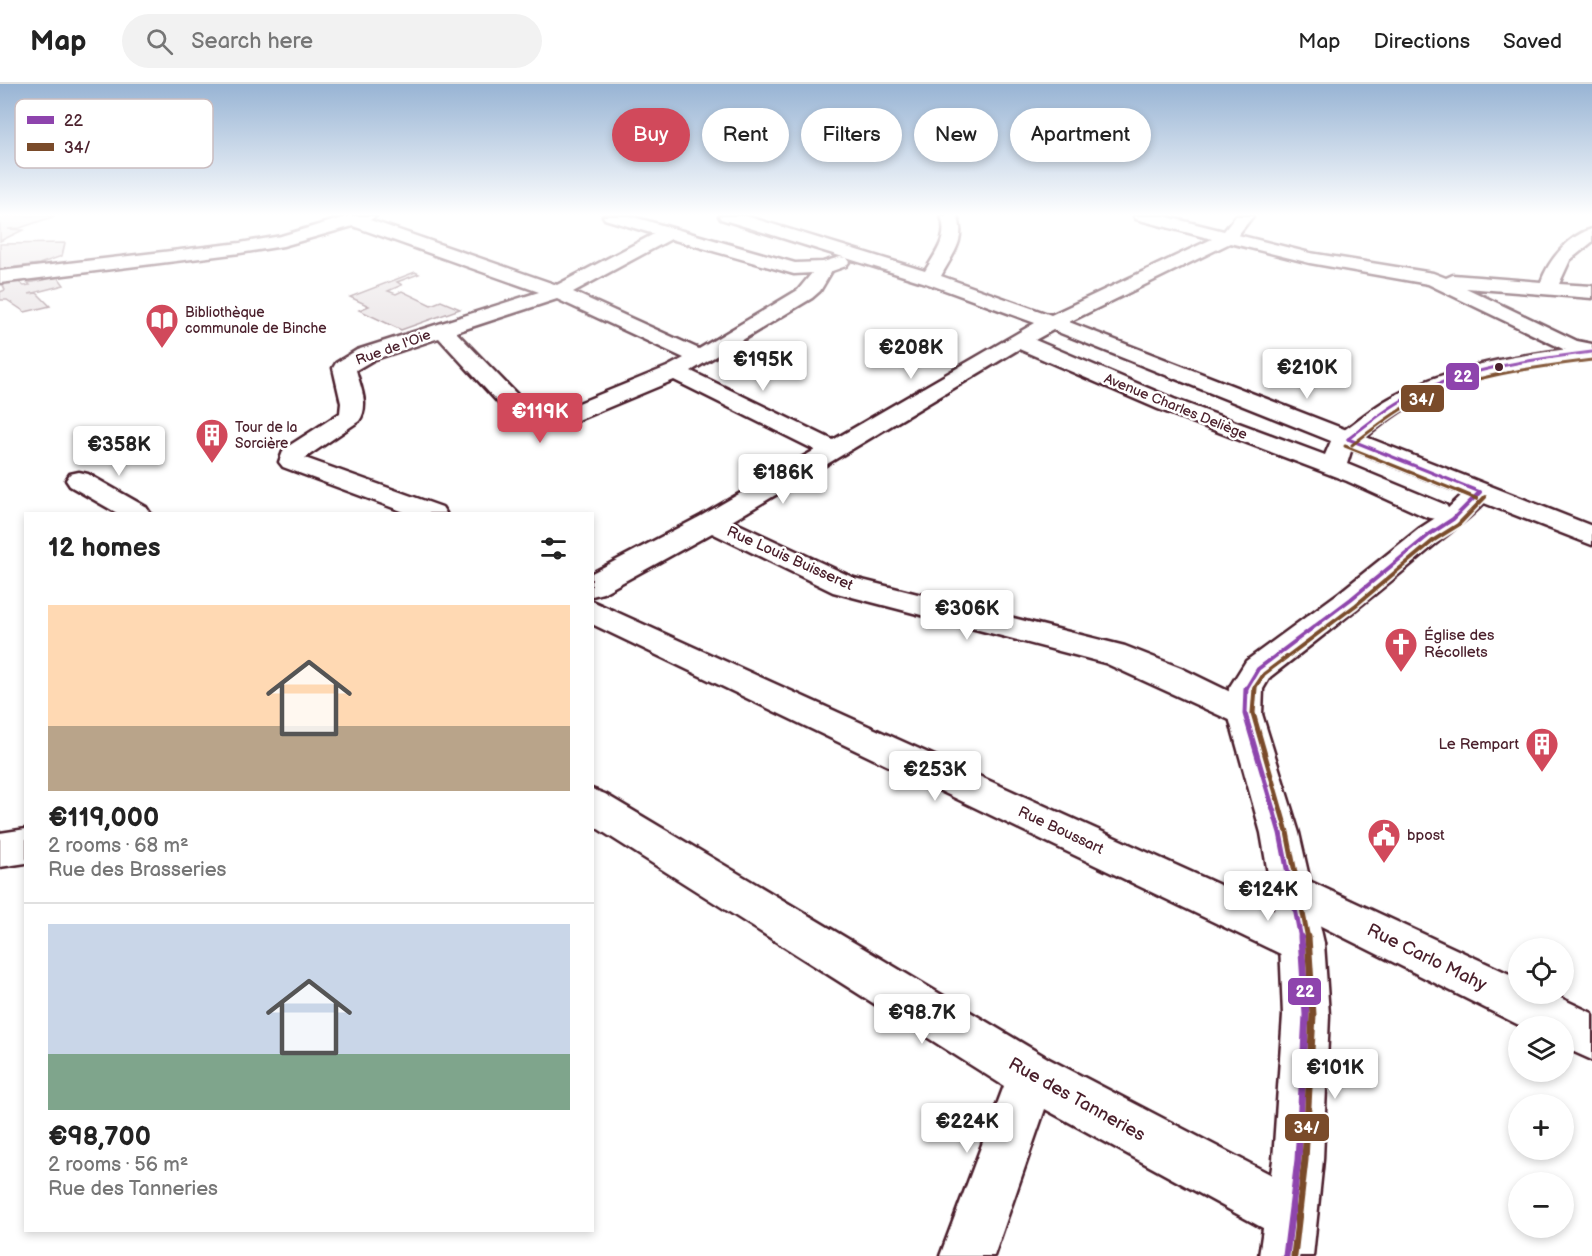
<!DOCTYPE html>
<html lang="en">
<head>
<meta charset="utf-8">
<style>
  body { margin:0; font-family:"Balsamiq Sans",sans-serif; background:#f2f2f2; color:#222; height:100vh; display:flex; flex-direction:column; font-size:22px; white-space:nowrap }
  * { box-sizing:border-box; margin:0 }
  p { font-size:20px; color:#767676 }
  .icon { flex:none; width:33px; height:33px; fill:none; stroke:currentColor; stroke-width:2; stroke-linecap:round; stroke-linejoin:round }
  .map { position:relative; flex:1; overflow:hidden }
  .drawer { position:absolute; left:24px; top:428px; width:570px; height:720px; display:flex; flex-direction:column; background:#fff; border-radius:0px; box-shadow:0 3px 9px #0003 }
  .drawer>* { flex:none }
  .banner { position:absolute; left:612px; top:24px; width:570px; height:54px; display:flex; gap:12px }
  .tools { position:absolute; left:1508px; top:854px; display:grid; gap:12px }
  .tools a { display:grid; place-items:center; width:66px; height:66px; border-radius:50%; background:#fff; box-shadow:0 3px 9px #0003; font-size:30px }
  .price { position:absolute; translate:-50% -51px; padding:0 14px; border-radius:6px; background:#fff; color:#222; font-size:20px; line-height:39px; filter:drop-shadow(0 2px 3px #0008) }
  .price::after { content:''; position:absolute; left:50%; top:36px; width:18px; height:14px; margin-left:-9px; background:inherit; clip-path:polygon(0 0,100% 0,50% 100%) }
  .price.on { background:#d1495b; color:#fff }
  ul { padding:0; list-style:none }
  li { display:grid; align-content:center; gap:12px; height:318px; padding:0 24px }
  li+li { border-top:2px solid #e0e0e0 }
  li span { display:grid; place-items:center; height:186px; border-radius:0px; color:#555 }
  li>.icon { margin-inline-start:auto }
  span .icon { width:108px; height:108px; fill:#fffc; stroke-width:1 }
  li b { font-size:26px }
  h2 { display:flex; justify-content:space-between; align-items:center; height:72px; padding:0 24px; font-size:26px }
  .pill { padding:0 21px; border-radius:27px; background:#fff; box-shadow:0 3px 9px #0003; font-size:21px; line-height:54px }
  .pill.on { background:#d1495b; color:#fff }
  header { display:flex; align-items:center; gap:36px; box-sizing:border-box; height:84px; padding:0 30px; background:#fff; border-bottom:2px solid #e0e0e0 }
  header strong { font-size:28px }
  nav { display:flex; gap:33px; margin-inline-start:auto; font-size:21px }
  .search { width:420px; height:54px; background:#f2f2f2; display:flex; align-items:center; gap:15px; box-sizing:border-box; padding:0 21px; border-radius:33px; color:#767676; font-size:22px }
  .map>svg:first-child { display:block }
  .green { fill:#e5dee0; stroke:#987e86; stroke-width:1.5 }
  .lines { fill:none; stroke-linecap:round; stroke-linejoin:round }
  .minor-casing { stroke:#4a1f2b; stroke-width:5 }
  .major-casing { stroke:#4a1f2b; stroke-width:5 }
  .minor { fill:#fff; fill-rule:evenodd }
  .major { fill:#fff; fill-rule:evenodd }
  .bus-1-far3-casing { stroke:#fff; stroke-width:6 }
  .bus-1-far2-casing { stroke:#fff; stroke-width:8 }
  .bus-1-far1-casing { stroke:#fff; stroke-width:10 }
  .bus-1-casing { stroke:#fff; stroke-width:11 }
  .bus-2-far3-casing { stroke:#fff; stroke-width:6 }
  .bus-2-far2-casing { stroke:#fff; stroke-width:8 }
  .bus-2-far1-casing { stroke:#fff; stroke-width:10 }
  .bus-2-casing { stroke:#fff; stroke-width:11 }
  .bus-1-far3 { stroke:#8e44ad; stroke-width:3 }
  .bus-1-far2 { stroke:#8e44ad; stroke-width:4 }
  .bus-1-far1 { stroke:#8e44ad; stroke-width:5 }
  .bus-1 { stroke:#8e44ad; stroke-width:7 }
  .bus-2-far3 { stroke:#7a4b2a; stroke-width:3 }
  .bus-2-far2 { stroke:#7a4b2a; stroke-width:4 }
  .bus-2-far1 { stroke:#7a4b2a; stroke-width:5 }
  .bus-2 { stroke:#7a4b2a; stroke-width:7 }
  .bus-dot { fill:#4a1f2b; stroke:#fff; stroke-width:2 }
  .labels { text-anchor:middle; stroke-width:5; stroke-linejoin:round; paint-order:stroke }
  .far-poi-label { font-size:14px; fill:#4a1f2b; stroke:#fff; text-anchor:start }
  .far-street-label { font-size:14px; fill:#4a1f2b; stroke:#fff }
  .street-label { font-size:15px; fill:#4a1f2b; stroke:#fff }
  .poi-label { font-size:15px; fill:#4a1f2b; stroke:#fff; text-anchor:start }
  .near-street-label { font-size:18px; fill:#4a1f2b; stroke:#fff }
  .key { fill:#fff; stroke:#c9bcbf; stroke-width:1.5 }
  .key-label { font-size:16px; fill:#4a1f2b }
  .line-badge { stroke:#fff; stroke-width:2 }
  .badge-label { font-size:16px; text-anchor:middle; font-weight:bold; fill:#fff }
</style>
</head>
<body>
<header>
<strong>Map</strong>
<div class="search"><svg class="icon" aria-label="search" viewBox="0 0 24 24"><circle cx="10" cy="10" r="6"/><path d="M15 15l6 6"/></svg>Search here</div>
<nav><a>Map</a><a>Directions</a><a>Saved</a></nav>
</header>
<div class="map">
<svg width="1592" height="1172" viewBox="0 0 1592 1172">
  <rect width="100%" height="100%" fill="#fff"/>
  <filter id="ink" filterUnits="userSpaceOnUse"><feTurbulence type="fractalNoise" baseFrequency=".0167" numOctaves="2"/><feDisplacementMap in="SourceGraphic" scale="12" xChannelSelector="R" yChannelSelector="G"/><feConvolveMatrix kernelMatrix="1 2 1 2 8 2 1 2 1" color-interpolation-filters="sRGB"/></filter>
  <g filter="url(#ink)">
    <!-- green -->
    <g class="green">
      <path d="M0,132H55L20,144L8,145L23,146L0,157Z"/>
      <path d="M65,159L62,172L39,180L0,185V160Z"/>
      <path d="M415,188L419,190L397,198L402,201L388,207L396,210L402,207L431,221L441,217L460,225L401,246L359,226L369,222L350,213Z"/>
      <path d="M58,193L64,201L29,210L37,209L50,222L25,228L7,216H0V208L5,206L2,199L17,197L24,202L30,201L28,199Z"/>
    </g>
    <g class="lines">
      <defs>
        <g id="minor">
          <path d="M349,132H376L370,136L557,201L654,150L605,135L603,132H630L795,179L823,178L840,173L846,174L849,178L846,182L832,187L820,207L812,214L691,287L833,356L1035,239L923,198L721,135L719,132H746L925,187C936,168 949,154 941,132H957C967,155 952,171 941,192L1051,231L1212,155L1136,135L1134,132H1164L1224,147L1236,132H1253L1238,151L1310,169L1433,189L1446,194L1453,191L1541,198C1548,177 1569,151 1592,145V158L1570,176L1559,200L1592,202V214L1466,204L1577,257L1592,260V273L1563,265L1428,200L1310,179L1230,159L1069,238L1357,350L1360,355L1352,364L1347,380L1446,421L1450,427L1446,433L1436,435L1426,433L1347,397L1158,325L1019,265L732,437L854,494L1125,562L1181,584L1257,621L1262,630L1257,639L1245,643L1105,579L833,508L712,449L603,509L592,512V489L701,432L815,366L674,296L559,344L536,346L516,338L439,254L373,276L356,286C360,302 370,322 359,337L305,374L442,423L446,429H407L283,383L279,378L284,365L340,329L341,319L333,284L336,279L357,266L539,208L353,142L283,162L240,169L0,199V187L240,159L281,152ZM671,155L794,190L812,189L798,206L699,265L573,208ZM557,215L684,274L667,283L547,332H538L456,248ZM1053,246L1331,357L1325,371L1174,315L1035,256Z"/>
          <path d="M79,388L88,390L146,423L150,429H117L70,402L66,396L70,390Z"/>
          <path d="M592,517L1317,845L1324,859L1317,873L1302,879L1287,873L592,540Z"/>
          <path d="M592,705L605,710L1049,975L1310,1111L1317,1130L1310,1149L1291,1156L1272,1149L1045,1025L994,1172H940L1004,1002L592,741Z"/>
          <path d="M26,745V779L0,783V749Z"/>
          <path d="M1294,790L1518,894V909H1550L1592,929V976L1563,963V942H1521L1279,821L1273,808L1279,795Z"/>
        </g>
        <path id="major" d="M1592,262V274C1530,283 1466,292 1411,321C1394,330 1380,342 1366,353L1592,442V461L1484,419C1466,438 1448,449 1428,466C1376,510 1323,552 1270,593L1263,605L1262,630L1299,749L1324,859L1329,931L1323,1076L1313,1172H1259L1273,1076L1283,931L1280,859L1261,749L1228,630L1229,604L1246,577L1340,508L1420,444L1443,429L1463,410L1339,360L1336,355L1339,350C1357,337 1373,323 1392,313C1452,280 1525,270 1592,262Z"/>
      </defs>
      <!-- minor casing -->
      <use href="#minor" class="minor-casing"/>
      <!-- major casing -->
      <use href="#major" class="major-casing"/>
      <!-- minor -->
      <use href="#minor" class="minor"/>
      <!-- major -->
      <use href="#major" class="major"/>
      <defs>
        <g id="bus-1-far3">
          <path d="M1348,355C1365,342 1382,328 1401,317C1459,285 1527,276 1592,268"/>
          <path d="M1348,355L1480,408"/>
        </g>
        <path id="bus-1-far2" d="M1246,605L1258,585L1351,515L1430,450L1453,435L1480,408"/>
        <path id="bus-1-far1" d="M1246,604L1245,630L1280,749L1301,855"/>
        <path id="bus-1" d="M1286,1172L1298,1076L1306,931L1301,853"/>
        <g id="bus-2-far3">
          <path d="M1352,361C1369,348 1386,334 1405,323C1462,292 1529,284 1592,276"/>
          <path d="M1345,362L1462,409"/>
        </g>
        <g id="bus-2-far2">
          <path d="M1458,407L1477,415"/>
          <path d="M1254,605L1264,590L1356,521L1434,456L1458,441L1485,413"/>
        </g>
        <path id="bus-2-far1" d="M1255,604L1253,629L1287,748L1308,855"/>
        <path id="bus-2" d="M1294,1172L1305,1076L1313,931L1308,853"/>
      </defs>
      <!-- bus-1-far3 casing -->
      <use href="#bus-1-far3" class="bus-1-far3-casing"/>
      <!-- bus-1-far2 casing -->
      <use href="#bus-1-far2" class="bus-1-far2-casing"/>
      <!-- bus-1-far1 casing -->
      <use href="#bus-1-far1" class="bus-1-far1-casing"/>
      <!-- bus-1 casing -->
      <use href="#bus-1" class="bus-1-casing"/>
      <!-- bus-2-far3 casing -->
      <use href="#bus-2-far3" class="bus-2-far3-casing"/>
      <!-- bus-2-far2 casing -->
      <use href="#bus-2-far2" class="bus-2-far2-casing"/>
      <!-- bus-2-far1 casing -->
      <use href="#bus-2-far1" class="bus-2-far1-casing"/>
      <!-- bus-2 casing -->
      <use href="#bus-2" class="bus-2-casing"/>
      <!-- bus-1-far3 -->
      <use href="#bus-1-far3" class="bus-1-far3"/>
      <!-- bus-1-far2 -->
      <use href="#bus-1-far2" class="bus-1-far2"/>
      <!-- bus-1-far1 -->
      <use href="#bus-1-far1" class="bus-1-far1"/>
      <!-- bus-1 -->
      <use href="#bus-1" class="bus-1"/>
      <!-- bus-2-far3 -->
      <use href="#bus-2-far3" class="bus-2-far3"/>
      <!-- bus-2-far2 -->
      <use href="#bus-2-far2" class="bus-2-far2"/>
      <!-- bus-2-far1 -->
      <use href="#bus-2-far1" class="bus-2-far1"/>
      <!-- bus-2 -->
      <use href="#bus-2" class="bus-2"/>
    </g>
  </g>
  <!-- sky -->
  <linearGradient id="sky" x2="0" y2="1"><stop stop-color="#98b4d4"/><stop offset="0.44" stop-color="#fff"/><stop offset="1" stop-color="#fff" stop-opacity="0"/></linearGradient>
  <rect width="1592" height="297" fill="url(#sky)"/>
  <!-- icons -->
  <defs>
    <symbol id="library-pin" viewBox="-11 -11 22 30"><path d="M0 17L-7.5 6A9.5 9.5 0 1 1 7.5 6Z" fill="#d1495b" stroke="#fff"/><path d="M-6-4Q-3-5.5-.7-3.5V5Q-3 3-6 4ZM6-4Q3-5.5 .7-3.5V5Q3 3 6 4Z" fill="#fff"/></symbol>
    <symbol id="building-pin" viewBox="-11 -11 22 30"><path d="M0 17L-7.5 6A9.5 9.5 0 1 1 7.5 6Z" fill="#d1495b" stroke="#fff"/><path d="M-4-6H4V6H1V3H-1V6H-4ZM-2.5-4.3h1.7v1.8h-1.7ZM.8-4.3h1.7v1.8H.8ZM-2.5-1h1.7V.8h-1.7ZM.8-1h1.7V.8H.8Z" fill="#fff"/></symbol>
    <symbol id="church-pin" viewBox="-11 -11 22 30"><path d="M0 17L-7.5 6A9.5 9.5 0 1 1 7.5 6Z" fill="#d1495b" stroke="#fff"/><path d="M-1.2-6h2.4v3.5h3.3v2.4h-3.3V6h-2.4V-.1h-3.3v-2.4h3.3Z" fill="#fff"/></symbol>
    <symbol id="civic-pin" viewBox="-11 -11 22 30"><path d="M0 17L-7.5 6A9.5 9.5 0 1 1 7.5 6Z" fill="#d1495b" stroke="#fff"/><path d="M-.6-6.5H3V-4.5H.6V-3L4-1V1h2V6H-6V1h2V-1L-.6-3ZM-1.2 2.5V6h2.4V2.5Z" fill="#fff"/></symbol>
  </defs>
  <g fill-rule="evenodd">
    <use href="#library-pin" x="143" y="217" width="38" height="52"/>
    <use href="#building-pin" x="193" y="332" width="38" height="52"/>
    <use href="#church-pin" x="1382" y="541" width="38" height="52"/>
    <use href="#building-pin" x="1523" y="641" width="38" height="52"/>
    <use href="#civic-pin" x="1365" y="732" width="38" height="52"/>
  </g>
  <!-- markers -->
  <circle class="bus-dot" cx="1499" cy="283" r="5"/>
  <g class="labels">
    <!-- far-poi labels -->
    <g class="far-poi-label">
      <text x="185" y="233">Bibliothèque<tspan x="185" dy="16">communale de Binche</tspan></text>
      <text x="235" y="348">Tour de la<tspan x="235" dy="16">Sorcière</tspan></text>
    </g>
    <!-- far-street labels -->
    <g class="far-street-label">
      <text transform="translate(393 263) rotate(-20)" y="5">Rue de l'Oie</text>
      <text transform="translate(1176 322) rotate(22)" y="5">Avenue Charles Deliège</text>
    </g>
    <!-- street labels -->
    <g class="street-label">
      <text transform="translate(790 474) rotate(24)" y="5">Rue Louis Buisseret</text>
      <text transform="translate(1061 746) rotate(25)" y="5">Rue Boussart</text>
    </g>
    <!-- poi labels -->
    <g class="poi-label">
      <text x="1424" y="556">Église des<tspan x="1424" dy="17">Récollets</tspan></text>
      <text x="1519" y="665" text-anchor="end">Le Rempart</text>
      <text x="1407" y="756">bpost</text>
    </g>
    <!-- near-street labels -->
    <g class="near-street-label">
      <text transform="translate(1427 873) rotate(26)" y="6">Rue Carlo Mahy</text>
      <text transform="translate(1077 1015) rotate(29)" y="6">Rue des Tanneries</text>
    </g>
  </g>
  <!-- legend -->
  <rect x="15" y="15" width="198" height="69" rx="9" class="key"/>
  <rect x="27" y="32" width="27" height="8" fill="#8e44ad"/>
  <rect x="27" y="59" width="27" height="8" fill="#7a4b2a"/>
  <g class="key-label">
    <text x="64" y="42">22</text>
    <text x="64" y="69">34/</text>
  </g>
  <g class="line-badge">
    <rect x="1445" y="278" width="35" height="29" rx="6" fill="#8e44ad"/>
    <rect x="1400" y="300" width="45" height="29" rx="6" fill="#7a4b2a"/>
    <rect x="1287" y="893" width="35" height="29" rx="6" fill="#8e44ad"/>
    <rect x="1284" y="1029" width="46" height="29" rx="6" fill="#7a4b2a"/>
  </g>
  <g class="badge-label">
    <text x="1463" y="298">22</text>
    <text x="1422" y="321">34/</text>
    <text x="1305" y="913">22</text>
    <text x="1307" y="1049">34/</text>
  </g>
</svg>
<div class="tools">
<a><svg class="icon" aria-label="locate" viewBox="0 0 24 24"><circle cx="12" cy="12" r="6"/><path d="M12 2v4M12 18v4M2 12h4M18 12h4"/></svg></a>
<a><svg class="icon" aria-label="layers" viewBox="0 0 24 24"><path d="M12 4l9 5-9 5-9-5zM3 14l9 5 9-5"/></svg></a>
<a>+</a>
<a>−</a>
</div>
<b class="price" style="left:911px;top:296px">€208K</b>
<b class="price" style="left:763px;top:308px">€195K</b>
<b class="price" style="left:1307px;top:316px">€210K</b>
<b class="price on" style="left:540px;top:360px">€119K</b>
<b class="price" style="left:119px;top:393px">€358K</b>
<b class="price" style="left:783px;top:421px">€186K</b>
<b class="price" style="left:967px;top:557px">€306K</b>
<b class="price" style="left:935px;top:718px">€253K</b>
<b class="price" style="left:1268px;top:838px">€124K</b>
<b class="price" style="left:922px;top:961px">€98.7K</b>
<b class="price" style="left:1335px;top:1016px">€101K</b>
<b class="price" style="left:967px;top:1070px">€224K</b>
<div class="banner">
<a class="pill on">Buy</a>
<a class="pill">Rent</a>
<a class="pill">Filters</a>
<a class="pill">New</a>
<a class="pill">Apartment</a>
</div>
<section class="drawer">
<h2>12 homes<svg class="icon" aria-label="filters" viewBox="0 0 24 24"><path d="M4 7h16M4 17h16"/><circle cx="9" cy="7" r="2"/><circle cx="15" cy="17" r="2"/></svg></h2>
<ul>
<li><span style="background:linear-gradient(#ffd9b3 65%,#b9a48a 0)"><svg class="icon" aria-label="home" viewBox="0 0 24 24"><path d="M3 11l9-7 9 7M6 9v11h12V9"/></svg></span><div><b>€119,000</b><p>2 rooms · 68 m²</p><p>Rue des Brasseries</p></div></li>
<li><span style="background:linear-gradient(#c9d6e8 70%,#7fa58c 0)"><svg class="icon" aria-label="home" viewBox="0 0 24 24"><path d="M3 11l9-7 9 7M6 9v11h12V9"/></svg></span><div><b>€98,700</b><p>2 rooms · 56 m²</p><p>Rue des Tanneries</p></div></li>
</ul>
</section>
</div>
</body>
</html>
